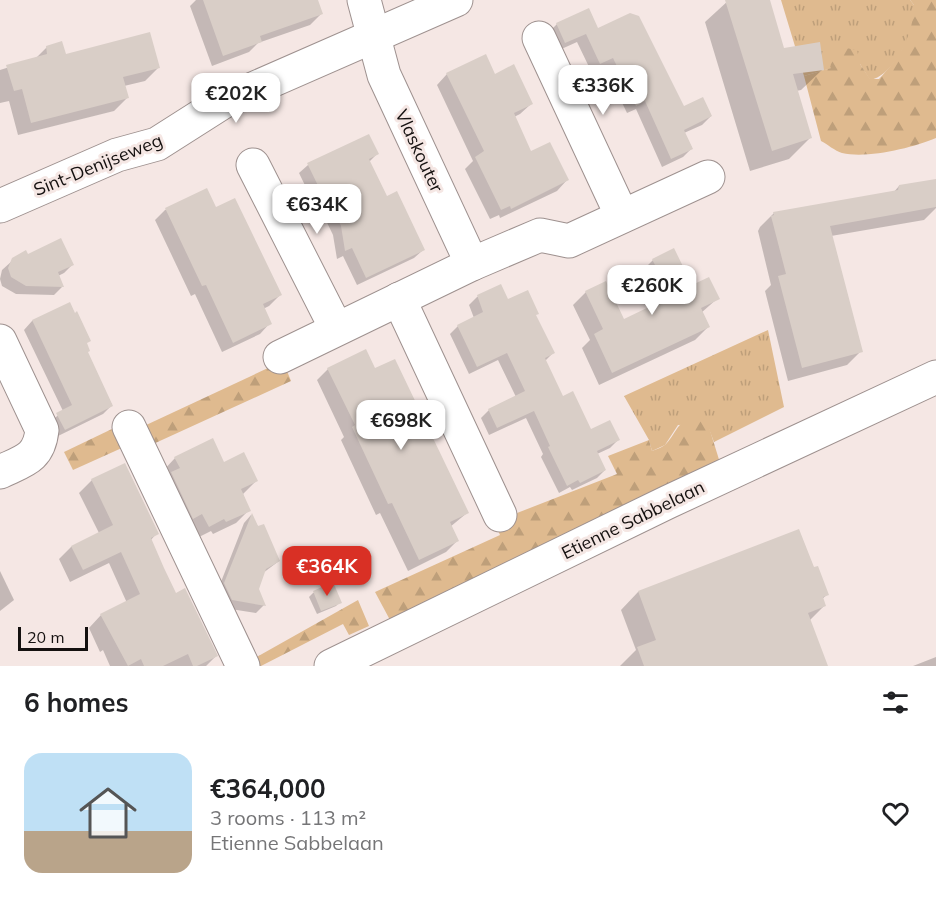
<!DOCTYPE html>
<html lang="en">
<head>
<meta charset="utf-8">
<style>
  body { margin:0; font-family:Mulish,sans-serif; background:#f6f6f6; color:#202124; height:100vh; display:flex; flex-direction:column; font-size:22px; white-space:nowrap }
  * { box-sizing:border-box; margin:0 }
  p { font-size:20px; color:#757577 }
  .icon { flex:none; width:33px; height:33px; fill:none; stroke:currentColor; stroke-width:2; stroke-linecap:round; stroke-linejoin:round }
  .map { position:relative; height:666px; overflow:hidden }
  .drawer { display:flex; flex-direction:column; background:#fff; flex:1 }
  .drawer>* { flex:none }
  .scale { position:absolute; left:18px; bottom:15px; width:70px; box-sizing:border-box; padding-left:6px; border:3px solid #14100f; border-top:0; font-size:16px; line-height:21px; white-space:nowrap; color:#14100f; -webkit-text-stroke:4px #f5e7e4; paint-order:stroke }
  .price { position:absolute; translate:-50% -51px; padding:0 14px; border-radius:12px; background:#fff; color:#222; font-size:20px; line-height:39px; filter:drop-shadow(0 2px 3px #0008) }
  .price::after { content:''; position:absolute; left:50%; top:36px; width:18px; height:14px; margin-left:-9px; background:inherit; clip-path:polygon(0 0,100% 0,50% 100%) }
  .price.selected { background:#d93025; color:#fff }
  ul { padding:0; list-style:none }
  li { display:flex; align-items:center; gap:18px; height:150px; padding:0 24px }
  li span { display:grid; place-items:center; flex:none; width:168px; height:120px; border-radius:18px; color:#555 }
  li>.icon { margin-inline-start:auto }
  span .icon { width:72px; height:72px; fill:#fffc; stroke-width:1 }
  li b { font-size:26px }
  h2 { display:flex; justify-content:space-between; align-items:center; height:72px; padding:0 24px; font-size:26px }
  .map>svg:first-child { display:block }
  .grass { fill:url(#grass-tufts) }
  .forest { fill:url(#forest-firs) }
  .shadow { fill:#0003 }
  .building { fill:#d9cec7 }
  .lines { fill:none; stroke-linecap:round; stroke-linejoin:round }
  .minor-casing { stroke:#9e918f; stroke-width:35 }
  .minor { stroke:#fff; stroke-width:33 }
  .labels { text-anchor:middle; stroke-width:6; stroke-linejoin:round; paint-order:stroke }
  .street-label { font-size:18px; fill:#14100f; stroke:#f5e7e4 }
</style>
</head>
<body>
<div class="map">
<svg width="936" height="666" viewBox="0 0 936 666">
  <defs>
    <pattern id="grass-tufts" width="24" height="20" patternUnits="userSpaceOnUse" patternTransform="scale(1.5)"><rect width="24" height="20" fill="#dfba8f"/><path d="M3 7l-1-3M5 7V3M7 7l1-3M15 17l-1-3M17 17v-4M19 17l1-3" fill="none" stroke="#be9f7a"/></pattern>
    <pattern id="forest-firs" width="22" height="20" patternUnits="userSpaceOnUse" patternTransform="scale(1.5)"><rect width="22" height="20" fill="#dfba8f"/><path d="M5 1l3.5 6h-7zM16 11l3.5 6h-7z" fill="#be9f7a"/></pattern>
  </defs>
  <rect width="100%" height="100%" fill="#f5e7e4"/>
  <!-- grass -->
  <g class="grass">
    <path d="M781,0H910L914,5C914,11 915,19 913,25C908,43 890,77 870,80L860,64L832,68L804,76Z"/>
    <path d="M768,330L784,407L714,442L707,424L678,425L665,445L652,451L649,440L624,396Z"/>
  </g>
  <!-- forest -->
  <g class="forest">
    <path d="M910,0H936V138C912,148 867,159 842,153C835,151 827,144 821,141L804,76L831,68L828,50L840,47L857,50L860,64L870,79H879C900,57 913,36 914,5Z"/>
    <path d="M283,361L291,381L151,445L144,426Z"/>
    <path d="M696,418L708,424L721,466L390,620L375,592L500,535L494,522L617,474L608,456L649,440L652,451C657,449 663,447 666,444C679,430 675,422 696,418Z"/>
    <path d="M114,428L124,447L73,470L64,452Z"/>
    <path d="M358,600L369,626L349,635L343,624L261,666H256L253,659Z"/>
  </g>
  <!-- shadow -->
  <g class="shadow">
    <path d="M196,0H316L321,14L310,25L258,43L249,52L212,66L190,6Z"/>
    <path d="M729,0H768L783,49L823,69L801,90L796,91L810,138L789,159L750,171L705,22Z"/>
    <path d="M557,24L598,30L683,108L711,116L702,125L684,133L692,148L683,157L662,167L636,109L627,113L604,65L591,71L577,42L557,51L548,33Z"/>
    <path d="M47,47L65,56L158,68L145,81L124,86L127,98L114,111L18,135L9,101L0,103V70L35,59Z"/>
    <path d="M447,74L494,76L531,104L520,114L514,117L531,153L567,180L557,191L500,218L499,215L490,219L465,169L473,161L437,85Z"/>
    <path d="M377,154L369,162L386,198L423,250L414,258L357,285L343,256L337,259L333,235L320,208L317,210L299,173L308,165Z"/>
    <path d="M899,186L936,196V208L924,220L831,236L861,351L847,365L788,381L765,291L771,285L758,231L760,227L774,213L893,193Z"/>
    <path d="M207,190L216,209L280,295L269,306L263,309L270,323L260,334L222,352L195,294L191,296L155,220L165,210Z"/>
    <path d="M27,256L73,264L64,273L58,276L62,287L54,295L16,294L2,286L0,279L2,270L12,261Z"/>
    <path d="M653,260L691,287L718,298L701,313L708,327L695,340L599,385L582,348L590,340L573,305L586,292L623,321L656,305L640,273Z"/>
    <path d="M500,286L507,301L535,316L553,353L545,361L562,398L590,431L618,440L610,448L597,454L605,470L597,478L572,490L570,487L559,493L541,457L543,454L526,418L489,435L481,418L489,410L516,397L498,360L469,374L450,334L458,326L474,318L469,305L477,297Z"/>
    <path d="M69,304L86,344L87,353L112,405L103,414L56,437L49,423L63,411L24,330L32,321Z"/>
    <path d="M328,369L375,370L467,513L450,527L457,541L446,552L408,571L380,513L376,515L341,440L344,437L317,380Z"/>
    <path d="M175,458L223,464L256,481L243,494L249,510L236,523L213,534L211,531L195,539L162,472Z"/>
    <path d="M92,480L157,533L150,541L176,595L216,656L206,666H110L103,650L100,652L89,628L101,615L127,603L109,563L70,582L59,559L71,547L99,533L79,493Z"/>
    <path d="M251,515L279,561L263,573L257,589L264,605L256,613L224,608L217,592L244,523Z"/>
    <path d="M799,531L814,569L828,594L822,599L824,606L809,621L827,666H620L636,650L621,610L638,592Z"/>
    <path d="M0,571L14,600L0,611Z"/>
    <path d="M332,584L340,602L336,606L317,614L309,597L313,593Z"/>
    <path d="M936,657V666H913Z"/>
  </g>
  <!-- building -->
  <g class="building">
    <path d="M203,0H318L323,14L260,36L262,42L223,56Z"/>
    <path d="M725,0H770L784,48L820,42L824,70L793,74L812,138L772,151Z"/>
    <path d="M589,8L598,28L630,13L639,16L684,106L703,97L712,116L684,130L693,149L671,159L645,101L636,106L613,58L600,64L586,34L565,43L556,23Z"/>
    <path d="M150,32L160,68L123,77L129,98L31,123L22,89L14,91L6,65L47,54L46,46L62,41L66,54Z"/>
    <path d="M486,54L495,74L514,64L533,104L514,113L531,151L550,142L569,180L511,209L510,206L501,210L475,157L484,151L446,73Z"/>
    <path d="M369,134L379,154L369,159L387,196L397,191L425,250L366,278L352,248L345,251L341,226L329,201L326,202L307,163Z"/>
    <path d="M936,179V207L830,226L863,352L802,368L778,276L786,274L771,216L774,215L773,212L898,190L899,185Z"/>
    <path d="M207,188L216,207L235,198L282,295L263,304L272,324L233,343L206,285L202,286L165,208Z"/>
    <path d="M61,238L74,265L58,272L64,287L26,286L11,277L8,268L12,258L26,250L28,254Z"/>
    <path d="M674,248L692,285L709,277L720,299L701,308L710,327L612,373L594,334L603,329L585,291L606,281L624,319L653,305L671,297L652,259Z"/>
    <path d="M501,284L508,299L528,290L539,314L536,315L555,353L545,358L563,396L573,391L591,429L610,420L620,440L597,451L606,470L580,483L578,480L567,486L548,447L550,446L534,411L497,428L488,409L525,391L507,353L477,367L457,325L483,312L477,295Z"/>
    <path d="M70,302L75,313L77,311L91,341L87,343L90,351L88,352L113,406L65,430L56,413L72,405L32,320Z"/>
    <path d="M366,349L375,368L395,359L469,513L450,522L459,541L419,560L392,503L388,504L352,427L355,425L327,368Z"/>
    <path d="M213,438L224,462L244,452L258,481L241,489L251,511L226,522L224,519L209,527L202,514L193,519L171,472L180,468L174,457Z"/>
    <path d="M125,463L159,534L151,538L164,568L176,593L185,588L218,656L197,666H193L188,654L163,666H144L141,659L128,666L100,614L140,594L121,552L83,570L71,546L113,525L91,479Z"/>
    <path d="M252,513L258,526L264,524L280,561L266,569L259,589L266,606L232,600L224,583Z"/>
    <path d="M799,529L814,567L818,566L829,595L823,597L826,606L808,613L828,666H644L637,647L656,640L638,591Z"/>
    <path d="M333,582L342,603L321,611L313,591Z"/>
  </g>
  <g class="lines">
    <defs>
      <g id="minor">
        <path d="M364,0L384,75L472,264"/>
        <path d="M539,38L622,216"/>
        <path d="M253,165L336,328"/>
        <path d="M0,206L117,155L157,144L223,102L456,0"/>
        <path d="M399,299L500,515"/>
        <path d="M0,341L42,430C39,459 23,461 0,472"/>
        <path d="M280,357L472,264L540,235L569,241L708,177"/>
        <path d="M129,427L243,666"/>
        <path d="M331,666L668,502L936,377"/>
      </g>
    </defs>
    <!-- minor casing -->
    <use href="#minor" class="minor-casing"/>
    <!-- minor -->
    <use href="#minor" class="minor"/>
  </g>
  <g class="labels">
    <!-- street labels -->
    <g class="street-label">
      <text transform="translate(419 151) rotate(65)" y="6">Vlaskouter</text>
      <text transform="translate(98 165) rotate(-22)" y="6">Sint-Denijseweg</text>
      <text transform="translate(633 520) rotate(-26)" y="6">Etienne Sabbelaan</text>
    </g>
  </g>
</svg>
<div class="scale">20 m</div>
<b class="price" style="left:603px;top:116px">€336K</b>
<b class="price" style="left:236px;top:124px">€202K</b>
<b class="price" style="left:317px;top:235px">€634K</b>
<b class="price" style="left:652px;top:316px">€260K</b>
<b class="price" style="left:401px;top:451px">€698K</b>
<b class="price selected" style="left:327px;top:597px">€364K</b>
</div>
<section class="drawer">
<h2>6 homes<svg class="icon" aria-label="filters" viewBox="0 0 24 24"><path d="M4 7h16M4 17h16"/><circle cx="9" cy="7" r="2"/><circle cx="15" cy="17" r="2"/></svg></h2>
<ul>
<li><span style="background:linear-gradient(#bfe0f5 65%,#b9a48a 0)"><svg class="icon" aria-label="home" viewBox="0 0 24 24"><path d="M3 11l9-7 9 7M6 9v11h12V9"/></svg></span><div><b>€364,000</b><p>3 rooms · 113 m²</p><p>Etienne Sabbelaan</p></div><svg class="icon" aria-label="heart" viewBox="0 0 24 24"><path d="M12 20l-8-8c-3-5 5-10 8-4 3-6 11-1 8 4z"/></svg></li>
</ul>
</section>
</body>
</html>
